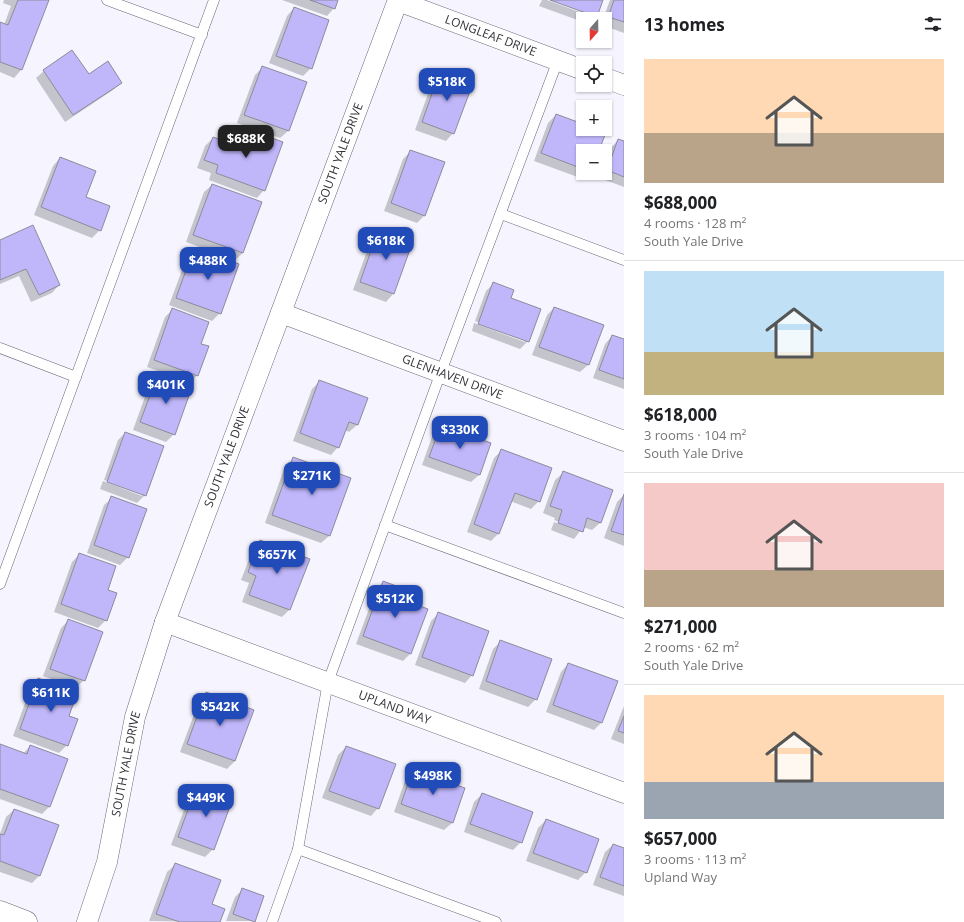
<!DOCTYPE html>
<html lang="en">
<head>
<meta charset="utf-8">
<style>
  body { margin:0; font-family:"Open Sans",sans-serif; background:#f2f2f2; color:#202124; height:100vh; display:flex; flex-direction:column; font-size:15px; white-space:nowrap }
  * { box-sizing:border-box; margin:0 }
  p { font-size:13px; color:#757577 }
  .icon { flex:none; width:22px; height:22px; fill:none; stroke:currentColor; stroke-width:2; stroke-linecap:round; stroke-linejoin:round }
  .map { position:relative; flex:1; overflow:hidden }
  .sheet { display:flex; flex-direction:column; background:#fff; width:340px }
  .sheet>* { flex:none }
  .needle { width:26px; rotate:200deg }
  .tools { position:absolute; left:576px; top:12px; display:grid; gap:8px }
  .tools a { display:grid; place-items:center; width:36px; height:36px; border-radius:0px; background:#fff; box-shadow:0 1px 3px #0004; font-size:20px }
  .price { position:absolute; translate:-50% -34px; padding:0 9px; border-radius:8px; background:#204bb9; color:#fff; font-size:13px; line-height:26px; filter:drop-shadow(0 1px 2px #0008) }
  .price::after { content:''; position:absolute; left:50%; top:24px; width:12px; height:9px; margin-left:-6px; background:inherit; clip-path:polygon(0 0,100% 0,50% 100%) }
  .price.current { background:#222; color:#fff }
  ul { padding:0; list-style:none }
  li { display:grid; align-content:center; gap:8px; height:212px; padding:0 20px }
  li+li { border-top:1px solid #e0e0e0 }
  li span { display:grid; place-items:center; height:124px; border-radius:0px; color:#555 }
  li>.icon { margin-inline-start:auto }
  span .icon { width:72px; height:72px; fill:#fffc; stroke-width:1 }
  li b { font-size:17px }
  h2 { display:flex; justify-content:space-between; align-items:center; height:48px; padding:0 20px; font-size:17px }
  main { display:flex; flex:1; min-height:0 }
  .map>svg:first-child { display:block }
  .shadow { fill:#0003 }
  .building { fill:#c0b7fb; stroke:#8c8b99 }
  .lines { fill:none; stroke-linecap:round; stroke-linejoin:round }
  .service-casing { stroke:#6a6876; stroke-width:11 }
  .minor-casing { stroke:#6a6876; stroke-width:21 }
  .tertiary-casing { stroke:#6a6876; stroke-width:23 }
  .service { stroke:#fff; stroke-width:10 }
  .minor { stroke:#fff; stroke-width:20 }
  .tertiary { stroke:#fff; stroke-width:22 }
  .labels { text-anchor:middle; stroke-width:3.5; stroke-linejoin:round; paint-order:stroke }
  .street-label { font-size:12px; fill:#333238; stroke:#fff }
</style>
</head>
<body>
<main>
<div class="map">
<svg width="624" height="922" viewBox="0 0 624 922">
  <rect width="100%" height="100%" fill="#f6f5ff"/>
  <!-- shadow -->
  <g class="shadow">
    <path d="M4,0H48L21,70L14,78L0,72V23L4,25L11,6L3,3Z"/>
    <path d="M282,0H337L334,8L327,16Z"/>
    <path d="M542,0H547L593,17V15L553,0H602L596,17L593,19H583V22L539,6Z"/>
    <path d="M610,0H624V33L605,26V19H603Z"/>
    <path d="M294,8L311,68L303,76L269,63L287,16Z"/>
    <path d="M263,67L306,83L288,131L280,138L237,123L255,75Z"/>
    <path d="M44,71L88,76L121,83L113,90L65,122L36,78Z"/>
    <path d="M441,72L453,133L446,141L415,130L433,80Z"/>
    <path d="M556,115L583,125V129H594L598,151H583V173H589L583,179L534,161L548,123Z"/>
    <path d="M248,131L264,190L257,198L209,180L211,173L197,168L205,146L213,138L237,147L240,138Z"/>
    <path d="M618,140L624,143V187L600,178L601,173H605V163L611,148Z"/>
    <path d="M411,151L425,215L417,223L384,211L403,159Z"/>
    <path d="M60,158L85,198L100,230L92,238L34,215L53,166Z"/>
    <path d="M212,185L243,253L235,260L186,242L204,192Z"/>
    <path d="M379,230L412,242L393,294L386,302L353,290L372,237Z"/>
    <path d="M0,241L59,285L52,293L31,302L19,276L0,284Z"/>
    <path d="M194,249L220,313L212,321L169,305L187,257Z"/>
    <path d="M494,283L509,299L528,341L520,349L472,331L474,323L525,342V340L475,321L486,291Z"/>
    <path d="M554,308L602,325L588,365L580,372L532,355L547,315Z"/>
    <path d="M172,310L200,344L197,375L190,383L147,367L165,317Z"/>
    <path d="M612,336L623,340L624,338V389L593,378L605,344Z"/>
    <path d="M158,375L174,434L166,442L133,430L150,383Z"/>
    <path d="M320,381L357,425L349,432L345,430L338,447L331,455L293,441L312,389Z"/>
    <path d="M441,426L490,444L479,475L471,482L422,465L433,434Z"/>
    <path d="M125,433L145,495L137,503L100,489L103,481L142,496V494L104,480L118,440Z"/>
    <path d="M502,450L539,501L531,509L510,501L499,533L491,541L467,532L494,458Z"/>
    <path d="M293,459L350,479L329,536L321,543L265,523L285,466Z"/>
    <path d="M563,473L612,490L600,523L592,530L583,527L574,539L551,530L554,522L579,531V529L554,520L555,518L543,513L555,480Z"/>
    <path d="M624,495V546L604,538L617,502Z"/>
    <path d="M112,498L128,557L120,565L87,553L104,505Z"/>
    <path d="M261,541L289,610L282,617L242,602L249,583L241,580L253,549Z"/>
    <path d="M80,554L106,590V620L98,628L54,612L72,562Z"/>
    <path d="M383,582L402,601L411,653L403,661L356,644L376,590Z"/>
    <path d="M438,614L472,675L465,683L415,665L431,621Z"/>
    <path d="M69,620L84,680L76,688L43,676L61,628Z"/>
    <path d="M501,641L536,699L528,707L479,689L493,649Z"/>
    <path d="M568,664L602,722L594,730L546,712L561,672Z"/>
    <path d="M39,680L67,717V745L59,753L13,736L31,687Z"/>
    <path d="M207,693L253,710L235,761L227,769L180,752L199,701Z"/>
    <path d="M624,706V744L611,739Z"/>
    <path d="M0,745L23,754L30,746L50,806L42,814L0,799Z"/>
    <path d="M346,747L378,808L371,816L322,798L338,755Z"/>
    <path d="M414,771L464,789L452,823L444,830L394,812L406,778Z"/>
    <path d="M197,787L213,849L205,857L171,845L190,794Z"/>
    <path d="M482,794L521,842L513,850L464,832L474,802Z"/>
    <path d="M14,810L58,826L39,876L32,883L0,872V834L6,817Z"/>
    <path d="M546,820L586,872L578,880L526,861L538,828Z"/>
    <path d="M613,845L624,849V896L593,885L605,852Z"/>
    <path d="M175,865L219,922L149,921L167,872Z"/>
    <path d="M243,889L254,921H226L235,897Z"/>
  </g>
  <!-- building -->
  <g class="building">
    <path d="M18,0H49L22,70L0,62V22L8,25Z"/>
    <path d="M310,0H338L335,9Z"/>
    <path d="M550,0H603L597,17Z"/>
    <path d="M614,0H624V22L608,17Z"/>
    <path d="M294,7L329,20L312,69L276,56Z"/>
    <path d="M72,50L89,74L108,61L122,83L73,115L43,70Z"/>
    <path d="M262,66L307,82L289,131L244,115Z"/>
    <path d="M440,71L473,83L454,134L422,122Z"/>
    <path d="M556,114L583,124V129H597L606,132L599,151H583V169L541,153Z"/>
    <path d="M248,129L283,142L265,191L216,173L218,165L204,160L213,137L241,147Z"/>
    <path d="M618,139L624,141V177L607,170Z"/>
    <path d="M410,150L445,162L425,216L391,203Z"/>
    <path d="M60,157L96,171L86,197L110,206L101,231L41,207Z"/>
    <path d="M212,184L262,202L243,253L193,235Z"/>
    <path d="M33,225L60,285L39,295L26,269L0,280V240Z"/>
    <path d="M379,228L413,241L394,294L360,282Z"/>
    <path d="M194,248L239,264L221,314L176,298Z"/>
    <path d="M493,282L514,290L511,298L541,309L529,342L478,324Z"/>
    <path d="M554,307L604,325L589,365L539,347Z"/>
    <path d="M172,308L209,322L201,344L209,346L198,376L154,360Z"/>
    <path d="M612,335L624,339V379L599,370Z"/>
    <path d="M158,374L192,387L175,435L140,422Z"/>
    <path d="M319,380L368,398L358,425L349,422L339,448L300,433Z"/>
    <path d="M441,425L491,443L480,475L429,457Z"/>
    <path d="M125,432L164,446L146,496L107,482Z"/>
    <path d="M501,449L552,468L540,502L515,493L499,534L474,524Z"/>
    <path d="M293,457L351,478L330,536L272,515Z"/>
    <path d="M563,471L613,490L601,523L587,518L583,532L558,523L562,510L550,506Z"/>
    <path d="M624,494V535L611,531Z"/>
    <path d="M111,496L147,509L129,558L94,545Z"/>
    <path d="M260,540L310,559L290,610L249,595L256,576L248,572Z"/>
    <path d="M79,553L116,566L108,590L117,593L107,621L61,604Z"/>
    <path d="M383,581L407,590L404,600L428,609L411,654L363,636Z"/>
    <path d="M438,612L489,631L473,676L422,657Z"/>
    <path d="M68,619L103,632L85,681L50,669Z"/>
    <path d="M500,640L552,659L537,700L486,681Z"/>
    <path d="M568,663L618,681L602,723L553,705Z"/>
    <path d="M38,678L77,693L69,716L78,719L68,746L20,729Z"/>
    <path d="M206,692L254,710L235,761L187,744Z"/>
    <path d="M624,716V733L618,731Z"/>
    <path d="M0,744L27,754L30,745L68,759L50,807L0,789Z"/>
    <path d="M346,746L396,764L379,809L329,791Z"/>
    <path d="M413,769L465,788L453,823L401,804Z"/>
    <path d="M197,785L233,798L214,850L178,837Z"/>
    <path d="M482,793L533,812L522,843L470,824Z"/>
    <path d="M14,809L59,825L40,876L0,861V834L4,835Z"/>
    <path d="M546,819L599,839L587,873L533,853Z"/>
    <path d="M613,844L624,848V886L600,877Z"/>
    <path d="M175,863L221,880L212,904L225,909L220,922H180L156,914Z"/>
    <path d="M242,888L264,896L255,922L233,914Z"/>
  </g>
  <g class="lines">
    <defs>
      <g id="service">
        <path d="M107,0L202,35"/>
        <path d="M501,214L624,260"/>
        <path d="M0,348L76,377"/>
        <path d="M385,525L624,613"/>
        <path d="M0,584L214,0"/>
        <path d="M298,849L496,922"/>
        <path d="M272,922L298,849L328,682L441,372L558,60"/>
      </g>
      <g id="minor">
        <path id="s1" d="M398,1L583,70"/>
        <path d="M605,78L624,85"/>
        <path id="s2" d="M281,313L624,441"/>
        <path id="s3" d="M165,622L624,793"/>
        <path id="s4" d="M87,922L107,862L135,717L165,622L398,0"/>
      </g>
      <path id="tertiary" d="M0,912L26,922"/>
    </defs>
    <!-- service casing -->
    <use href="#service" class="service-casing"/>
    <!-- minor casing -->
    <use href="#minor" class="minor-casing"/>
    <!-- tertiary casing -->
    <use href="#tertiary" class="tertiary-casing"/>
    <!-- service -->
    <use href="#service" class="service"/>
    <!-- minor -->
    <use href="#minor" class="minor"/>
    <!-- tertiary -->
    <use href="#tertiary" class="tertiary"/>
  </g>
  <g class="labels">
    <!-- street labels -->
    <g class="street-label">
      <text dy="4" stroke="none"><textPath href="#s1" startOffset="99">LONGLEAF DRIVE</textPath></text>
      <text dy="4" stroke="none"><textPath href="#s4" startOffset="811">SOUTH YALE DRIVE</textPath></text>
      <text dy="4" stroke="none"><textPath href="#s2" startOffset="183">GLENHAVEN DRIVE</textPath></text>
      <text dy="4" stroke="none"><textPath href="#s4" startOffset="487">SOUTH YALE DRIVE</textPath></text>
      <text dy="4" stroke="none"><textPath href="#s3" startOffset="245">UPLAND WAY</textPath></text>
      <text dy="4" stroke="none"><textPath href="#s4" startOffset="163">SOUTH YALE DRIVE</textPath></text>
    </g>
  </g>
</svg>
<div class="tools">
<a><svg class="needle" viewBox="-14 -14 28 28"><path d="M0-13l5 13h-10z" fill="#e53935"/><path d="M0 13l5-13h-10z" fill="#757577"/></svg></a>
<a><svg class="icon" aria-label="locate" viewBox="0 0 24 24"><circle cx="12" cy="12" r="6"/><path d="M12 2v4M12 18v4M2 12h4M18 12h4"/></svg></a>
<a>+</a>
<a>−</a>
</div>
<b class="price" style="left:447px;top:102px">$518K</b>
<b class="price current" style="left:246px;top:159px">$688K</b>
<b class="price" style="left:386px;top:261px">$618K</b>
<b class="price" style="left:208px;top:281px">$488K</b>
<b class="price" style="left:166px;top:405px">$401K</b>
<b class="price" style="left:460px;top:450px">$330K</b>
<b class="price" style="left:312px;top:496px">$271K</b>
<b class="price" style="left:277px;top:575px">$657K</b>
<b class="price" style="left:395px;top:619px">$512K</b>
<b class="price" style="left:51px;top:713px">$611K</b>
<b class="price" style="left:220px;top:727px">$542K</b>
<b class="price" style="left:433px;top:796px">$498K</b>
<b class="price" style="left:206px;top:818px">$449K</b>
</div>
<section class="sheet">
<h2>13 homes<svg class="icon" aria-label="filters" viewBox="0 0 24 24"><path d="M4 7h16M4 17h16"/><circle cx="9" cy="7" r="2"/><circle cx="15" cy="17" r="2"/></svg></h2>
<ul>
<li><span style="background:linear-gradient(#ffd9b3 60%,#b9a48a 0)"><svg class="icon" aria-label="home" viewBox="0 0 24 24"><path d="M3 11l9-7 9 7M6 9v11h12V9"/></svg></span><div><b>$688,000</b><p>4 rooms · 128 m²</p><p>South Yale Drive</p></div></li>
<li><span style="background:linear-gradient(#bfe0f5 65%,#c2b280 0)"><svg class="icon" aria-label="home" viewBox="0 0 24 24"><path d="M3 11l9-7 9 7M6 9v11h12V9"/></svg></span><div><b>$618,000</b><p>3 rooms · 104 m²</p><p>South Yale Drive</p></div></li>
<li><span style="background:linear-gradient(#f6c9c9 70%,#b9a48a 0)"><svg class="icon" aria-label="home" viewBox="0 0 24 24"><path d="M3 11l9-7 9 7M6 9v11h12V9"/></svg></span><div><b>$271,000</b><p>2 rooms · 62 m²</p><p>South Yale Drive</p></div></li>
<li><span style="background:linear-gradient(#ffd9b3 70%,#9aa5b1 0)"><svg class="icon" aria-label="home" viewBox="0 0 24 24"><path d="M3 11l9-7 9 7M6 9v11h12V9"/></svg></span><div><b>$657,000</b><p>3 rooms · 113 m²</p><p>Upland Way</p></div></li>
</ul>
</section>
</main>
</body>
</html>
